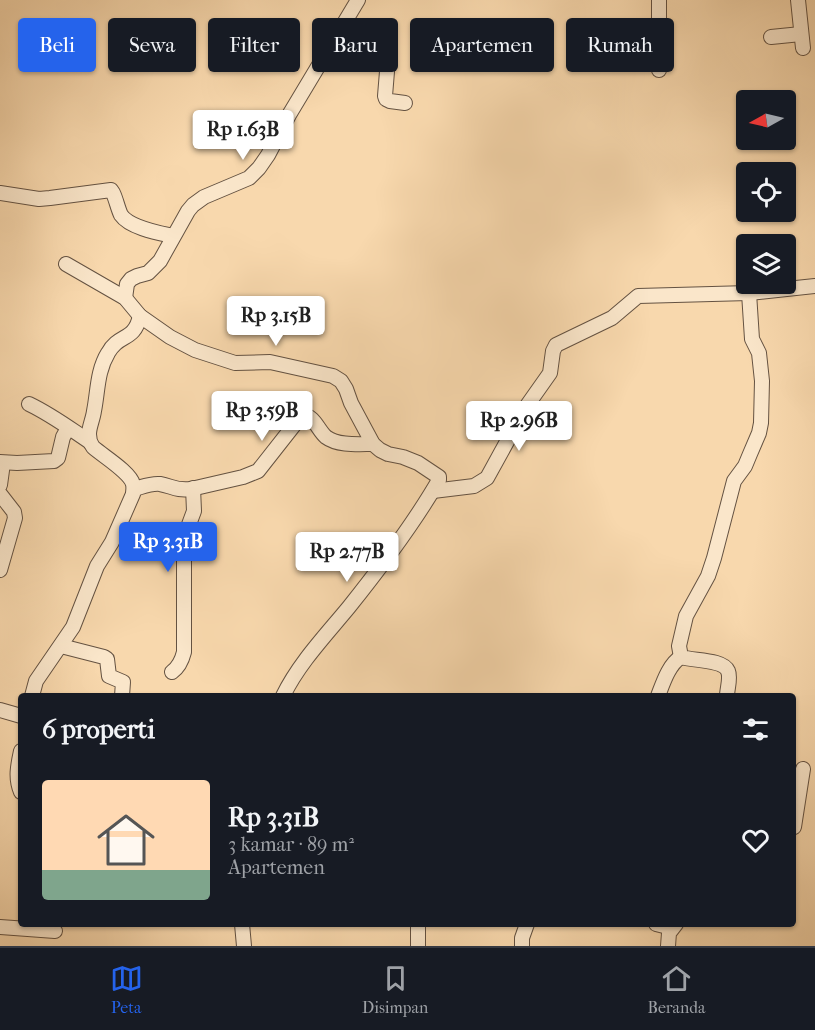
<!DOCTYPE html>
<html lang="id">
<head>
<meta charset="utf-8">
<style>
  body { margin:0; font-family:"IM FELL French Canon",serif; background:#20242c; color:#f1f3f6; height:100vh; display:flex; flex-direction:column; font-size:22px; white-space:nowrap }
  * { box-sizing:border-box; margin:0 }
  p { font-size:20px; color:#9ea1a6 }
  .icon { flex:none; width:33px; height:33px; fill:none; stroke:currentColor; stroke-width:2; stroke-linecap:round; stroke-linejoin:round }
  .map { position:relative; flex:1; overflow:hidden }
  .details { position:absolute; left:18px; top:693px; width:778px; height:234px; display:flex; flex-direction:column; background:#171b24; border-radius:6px; box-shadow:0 2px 4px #0004 }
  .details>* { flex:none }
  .top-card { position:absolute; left:18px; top:18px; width:780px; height:54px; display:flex; gap:12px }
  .needle { width:39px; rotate:262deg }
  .buttons { position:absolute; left:736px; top:90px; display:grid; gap:12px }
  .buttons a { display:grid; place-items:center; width:60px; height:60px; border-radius:6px; background:#171b24; box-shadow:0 2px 4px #0004; font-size:30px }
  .price { position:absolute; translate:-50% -51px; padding:0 14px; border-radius:6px; background:#fff; color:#222; font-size:20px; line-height:39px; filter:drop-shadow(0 2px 3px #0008) }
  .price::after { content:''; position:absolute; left:50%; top:36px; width:18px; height:14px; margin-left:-9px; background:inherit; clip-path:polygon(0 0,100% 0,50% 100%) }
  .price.selected { background:#2563eb; color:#fff }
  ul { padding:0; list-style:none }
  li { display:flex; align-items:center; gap:18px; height:150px; padding:0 24px }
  li span { display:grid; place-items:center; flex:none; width:168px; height:120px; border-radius:6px; color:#555 }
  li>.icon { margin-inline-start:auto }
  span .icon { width:72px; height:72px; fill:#fffc; stroke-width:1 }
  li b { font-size:26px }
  h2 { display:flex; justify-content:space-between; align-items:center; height:72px; padding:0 24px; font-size:26px }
  .chip { padding:0 21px; border-radius:6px; background:#171b24; box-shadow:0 2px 4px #0004; font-size:21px; line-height:54px }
  .chip.selected { background:#2563eb; color:#fff }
  .tabs { display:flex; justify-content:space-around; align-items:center; height:84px; border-top:2px solid #363941; background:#171b24; font-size:16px; color:#9ea1a6 }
  .tabs a { display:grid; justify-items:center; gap:3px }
  .tabs .selected { color:#2563eb }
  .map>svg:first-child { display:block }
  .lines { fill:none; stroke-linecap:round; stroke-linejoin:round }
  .minor-casing { stroke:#645242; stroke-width:16 }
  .minor { stroke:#fae6ca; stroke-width:14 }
</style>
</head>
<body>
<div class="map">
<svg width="815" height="946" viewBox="0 0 815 946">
  <rect width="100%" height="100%" fill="#f8d8ad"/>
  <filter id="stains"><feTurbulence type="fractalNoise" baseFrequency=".00333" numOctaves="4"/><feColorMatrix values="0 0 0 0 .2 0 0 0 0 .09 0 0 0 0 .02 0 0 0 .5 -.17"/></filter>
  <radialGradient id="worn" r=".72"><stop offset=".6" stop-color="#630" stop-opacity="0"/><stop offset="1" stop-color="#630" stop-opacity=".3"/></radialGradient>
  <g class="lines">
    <defs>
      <g id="minor">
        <path d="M798,0L803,48"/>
        <path d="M340,31C355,33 374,33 388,41L389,47L385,96L386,99L390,101L405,103"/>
        <path d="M771,37L801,34"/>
        <path d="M659,70V0"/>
        <path d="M0,193L39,199L50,198L111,190L113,193C116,199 118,209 121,215C130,228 159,233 173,236"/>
        <path d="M66,264L125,298L140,316L170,337L195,350L235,363L270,362L333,376L341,381L346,389L351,403L373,444L380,450L388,454L403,457L418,463L439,477V480C413,525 381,567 349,607C326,635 299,663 283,696"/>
        <path d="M125,298L127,284L131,279L137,276L148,273L160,261L188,211L193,205L204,197L249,178L259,168L268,155L289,115L358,0"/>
        <path d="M29,404C52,415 69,428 90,442"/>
        <path d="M0,462L17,463L54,461L58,458L63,437L68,428"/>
        <path d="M0,485L3,463"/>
        <path d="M134,489C142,487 151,483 160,484C172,486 176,491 191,489L243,477L258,471L302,415C315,416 317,429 326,437C338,446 359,444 373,444"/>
        <path d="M433,491L474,486L487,478L526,407L550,373L553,351L556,345L612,318L638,296L749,293L815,286"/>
        <path d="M0,494L14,512L15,518L0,570"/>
        <path d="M61,646L104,657L107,659L109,676L123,682L122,696"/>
        <path d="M172,672C179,667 182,660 184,652V538L194,511L193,488"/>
        <path d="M32,696L36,681L73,627L97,566L112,542L133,494C133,490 134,489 133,484C130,472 103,456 93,447C90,443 89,439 89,434C89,427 93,419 94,411C98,391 97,371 108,353C119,333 134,342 140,316"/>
        <path d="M658,696C663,683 669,664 681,657"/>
        <path d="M727,696C727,689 731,678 728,671C723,659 693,661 681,657L679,646L686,616L708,576L714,558L734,481L745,466L750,454L759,433L761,423L762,381L759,353L752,339L749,293"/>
        <path d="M0,710L21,716"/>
        <path d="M21,751C18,765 15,778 21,792"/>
        <path d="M794,827L803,769"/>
        <path d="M242,924L244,946"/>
        <path d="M418,924V946"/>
        <path d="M656,924L672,928"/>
        <path d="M0,927L55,931"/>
        <path d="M522,946V938L527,924"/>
        <path d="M668,946L669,933L676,924"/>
      </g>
    </defs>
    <!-- minor casing -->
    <use href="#minor" class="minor-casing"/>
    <!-- minor -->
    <use href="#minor" class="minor"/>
  </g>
  <rect width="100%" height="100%" filter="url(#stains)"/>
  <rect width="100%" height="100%" fill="url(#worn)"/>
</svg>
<div class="buttons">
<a><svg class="needle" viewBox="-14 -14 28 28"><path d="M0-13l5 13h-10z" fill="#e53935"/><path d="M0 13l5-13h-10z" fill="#9ea1a6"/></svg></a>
<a><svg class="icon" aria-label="locate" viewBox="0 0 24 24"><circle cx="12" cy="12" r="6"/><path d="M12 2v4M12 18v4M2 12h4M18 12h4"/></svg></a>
<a><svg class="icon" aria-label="layers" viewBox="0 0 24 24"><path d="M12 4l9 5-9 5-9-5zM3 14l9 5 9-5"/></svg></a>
</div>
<b class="price" style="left:243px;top:161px">Rp 1.63B</b>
<b class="price" style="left:276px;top:347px">Rp 3.15B</b>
<b class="price" style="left:262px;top:442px">Rp 3.59B</b>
<b class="price" style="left:519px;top:452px">Rp 2.96B</b>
<b class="price selected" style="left:168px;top:573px">Rp 3.31B</b>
<b class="price" style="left:347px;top:583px">Rp 2.77B</b>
<div class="top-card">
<a class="chip selected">Beli</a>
<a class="chip">Sewa</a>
<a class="chip">Filter</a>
<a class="chip">Baru</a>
<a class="chip">Apartemen</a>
<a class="chip">Rumah</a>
</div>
<section class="details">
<h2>6 properti<svg class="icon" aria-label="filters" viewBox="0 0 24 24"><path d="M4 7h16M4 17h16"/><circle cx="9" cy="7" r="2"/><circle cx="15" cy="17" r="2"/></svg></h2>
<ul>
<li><span style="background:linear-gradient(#ffd9b3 75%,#7fa58c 0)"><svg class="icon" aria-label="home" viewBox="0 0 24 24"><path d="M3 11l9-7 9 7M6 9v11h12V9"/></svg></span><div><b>Rp 3.31B</b><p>3 kamar · 89 m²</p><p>Apartemen</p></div><svg class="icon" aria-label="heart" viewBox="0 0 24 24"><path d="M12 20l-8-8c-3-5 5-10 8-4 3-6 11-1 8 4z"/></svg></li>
</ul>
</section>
</div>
<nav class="tabs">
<a class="selected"><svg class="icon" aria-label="map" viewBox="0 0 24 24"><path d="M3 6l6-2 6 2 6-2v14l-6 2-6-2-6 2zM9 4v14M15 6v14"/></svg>Peta</a>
<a><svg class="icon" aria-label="saved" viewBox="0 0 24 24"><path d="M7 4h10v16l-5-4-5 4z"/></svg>Disimpan</a>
<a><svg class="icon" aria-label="home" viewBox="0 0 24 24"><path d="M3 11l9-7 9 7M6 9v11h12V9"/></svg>Beranda</a>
</nav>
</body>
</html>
